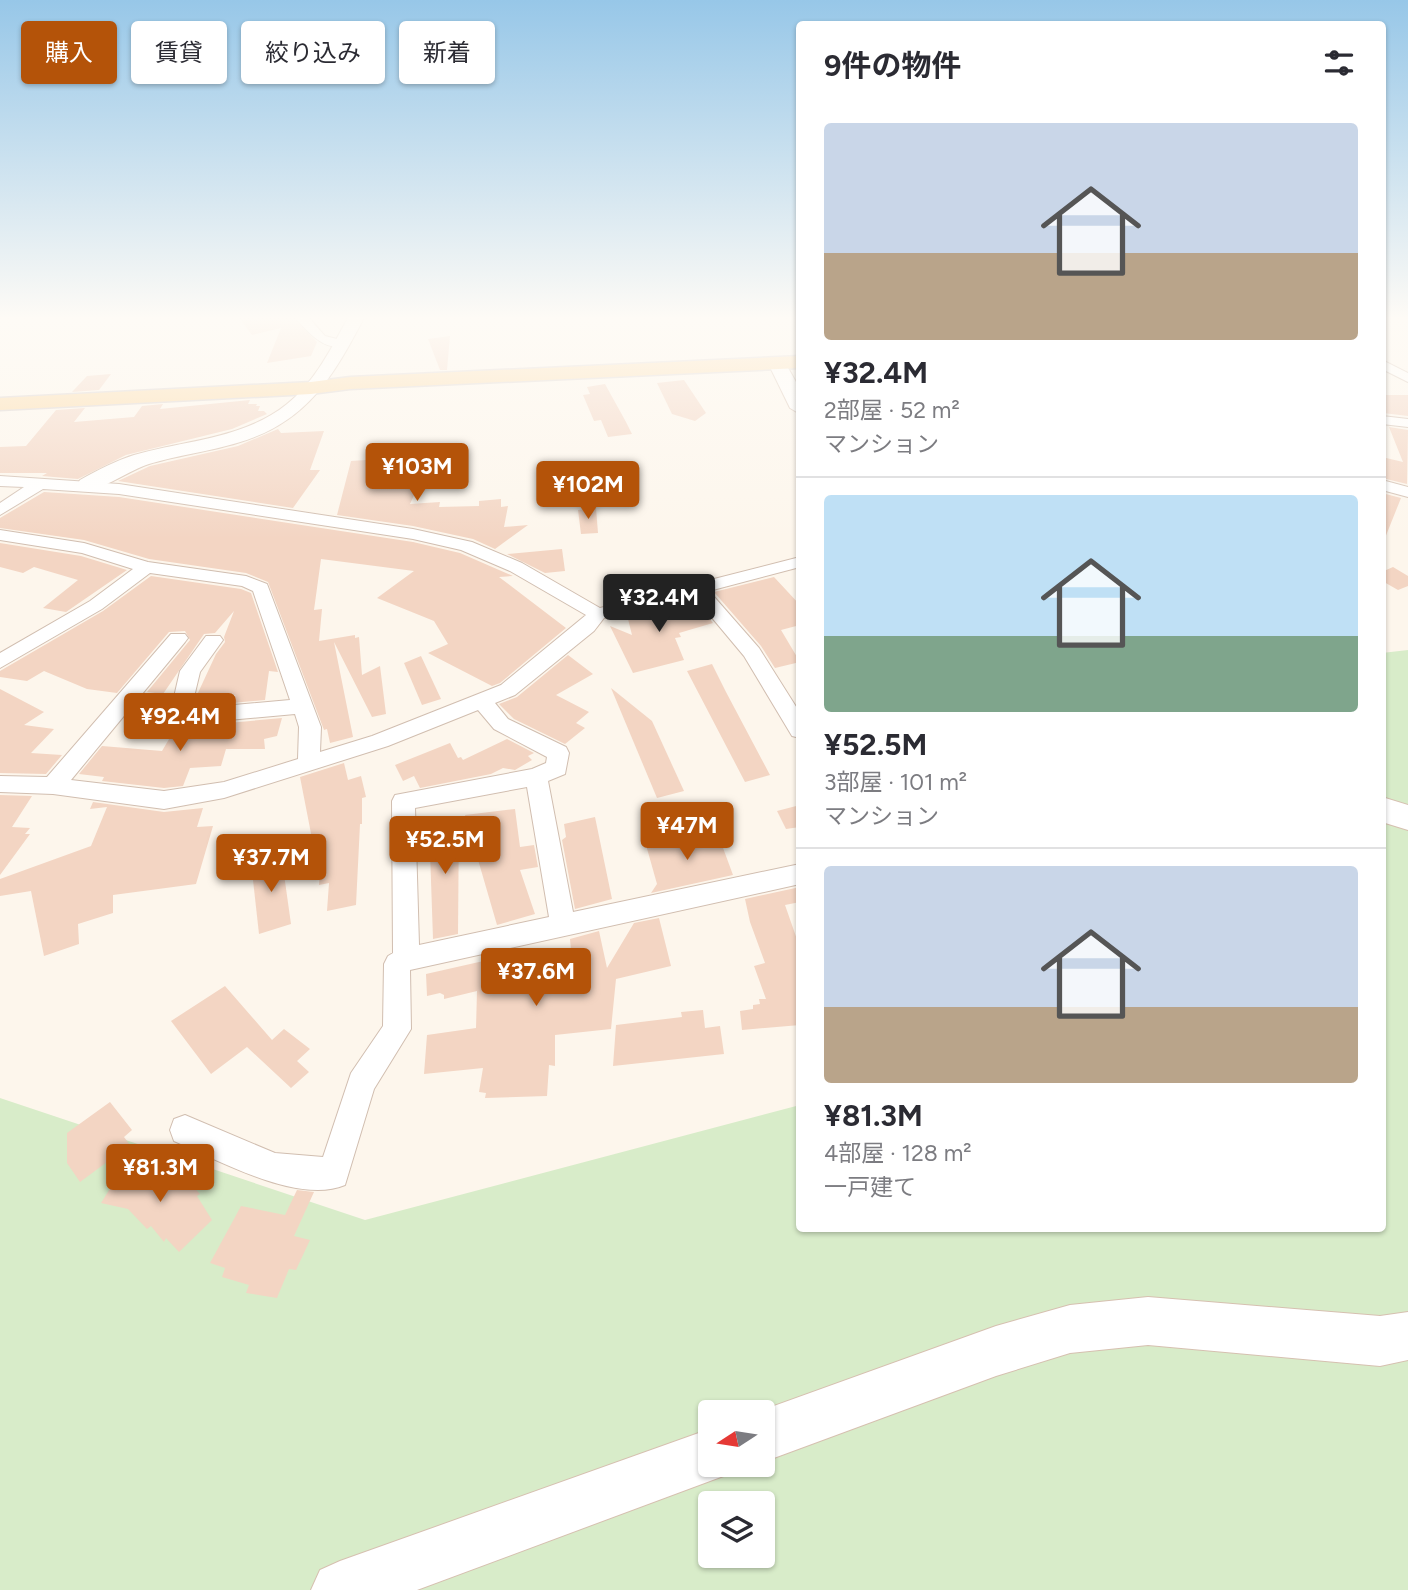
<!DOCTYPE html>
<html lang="ja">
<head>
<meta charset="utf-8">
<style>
  body { margin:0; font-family:Figtree,"Noto Sans JP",sans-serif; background:#f7f7f7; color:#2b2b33; height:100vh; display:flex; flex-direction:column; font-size:26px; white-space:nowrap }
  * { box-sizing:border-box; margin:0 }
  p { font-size:23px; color:#7c7c81 }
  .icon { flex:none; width:38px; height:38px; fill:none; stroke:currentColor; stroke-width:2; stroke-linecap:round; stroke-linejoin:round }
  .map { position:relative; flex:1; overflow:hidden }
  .sheet { position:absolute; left:796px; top:21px; width:590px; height:1211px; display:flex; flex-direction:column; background:#fff; border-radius:7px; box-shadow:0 2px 5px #0004 }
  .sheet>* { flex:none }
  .banner { position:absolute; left:21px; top:21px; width:665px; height:63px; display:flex; gap:14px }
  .needle { width:46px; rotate:258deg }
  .fabs { position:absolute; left:698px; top:1400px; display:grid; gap:14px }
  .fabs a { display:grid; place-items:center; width:77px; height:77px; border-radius:7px; background:#fff; box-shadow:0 2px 5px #0004; font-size:35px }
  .price { position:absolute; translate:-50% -60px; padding:0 16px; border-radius:7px; background:#b45309; color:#fff; font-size:23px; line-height:46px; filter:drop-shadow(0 2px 4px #0008) }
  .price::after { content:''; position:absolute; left:50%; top:42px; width:21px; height:16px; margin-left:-10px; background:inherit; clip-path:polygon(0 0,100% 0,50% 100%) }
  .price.on { background:#222; color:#fff }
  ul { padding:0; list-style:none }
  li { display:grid; align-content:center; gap:14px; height:371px; padding:0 28px }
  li+li { border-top:2px solid #e1e1e2 }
  li span { display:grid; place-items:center; height:217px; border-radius:7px; color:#555 }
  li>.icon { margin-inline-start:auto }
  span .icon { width:126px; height:126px; fill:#fffc; stroke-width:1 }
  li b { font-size:30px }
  h2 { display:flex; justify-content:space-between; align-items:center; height:84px; padding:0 28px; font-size:30px }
  .tag { padding:0 24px; border-radius:7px; background:#fff; box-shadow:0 2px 5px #0004; font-size:24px; line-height:63px }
  .tag.on { background:#b45309; color:#fff }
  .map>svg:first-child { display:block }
  .green { fill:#d8ecc9; fill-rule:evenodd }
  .building { fill:#f3d5c3 }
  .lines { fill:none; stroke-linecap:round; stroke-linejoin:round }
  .street-casing { stroke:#d1beb0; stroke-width:2 }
  .secondary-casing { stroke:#d6c0b0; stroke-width:2 }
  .primary-casing { stroke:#dad1cd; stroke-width:3 }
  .street { fill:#fff; fill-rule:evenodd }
  .secondary { fill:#fff; fill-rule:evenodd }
  .primary { fill:#fbd9a5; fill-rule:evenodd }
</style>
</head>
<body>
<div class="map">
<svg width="1408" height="1590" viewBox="0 0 1408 1590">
  <rect width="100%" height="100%" fill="#fdf6ec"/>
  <!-- green -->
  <path class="green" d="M1408,650V1590H0V1098L365,1220L800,1105V1228H1382V653ZM710,1412H763V1465H710ZM710,1503H763V1556H710Z"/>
  <!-- building -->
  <g class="building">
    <path d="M238,316H292L317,342L311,356L267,363L281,328L252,335Z"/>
    <path d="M450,336L447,370H440L428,339Z"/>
    <path d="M111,374L99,390L72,392L87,376Z"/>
    <path d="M684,380L706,413L695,421L672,414L657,383Z"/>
    <path d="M605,384L626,422L632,434L608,437L601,420L594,421L583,395L590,394L587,387Z"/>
    <path d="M1382,395H1408V416L1383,413Z"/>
    <path d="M250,400L248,404H257L256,406H260L258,411H264L267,414L232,429L126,455L78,479L42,476L47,473H0V447L26,446L56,410L85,408L74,422L134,417L142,406L163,404L160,409Z"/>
    <path d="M1389,427L1408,430L1407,484L1382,478V457L1403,462Z"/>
    <path d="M278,429L281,433L324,431L310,470H320L293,508L118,481L150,466L238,446Z"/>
    <path d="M396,458H431L410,504L440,502L439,507L479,506V501L501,499V507L508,506L504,527L528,525L495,549L473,539L413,526L337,515L351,461Z"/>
    <path d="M44,492L119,497L413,542L460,553L513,576L499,577L566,628L500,683L492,686L428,653L448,644L434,621L377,598L414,571L321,559L314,610L322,609L319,641L355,635V638L359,637L362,675L380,666L386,714L372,717L334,642L353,737L330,743L327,729L324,730L268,582L246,573L149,559L84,540L0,528V518Z"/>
    <path d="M1382,493L1401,498L1383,543H1382Z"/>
    <path d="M596,508L598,533L581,534L578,510Z"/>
    <path d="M0,543L81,556L127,570L66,612L43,608L78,580L34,567L23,573L0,567Z"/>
    <path d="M562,549L565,571L545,573L507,554Z"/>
    <path d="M1393,567L1408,576V586L1398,590L1384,582V571Z"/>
    <path d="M151,576L241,589L251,593L278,672L269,671L265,700L221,704L236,695H197L216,654L225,642L224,637L234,611L215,633L204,634L163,694L147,692L190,640L185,631L169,632L117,693L87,689L44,671L27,681L0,677V671L103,611Z"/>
    <path d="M660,576L664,589L623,599L618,580Z"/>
    <path d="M774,577L800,605V625L781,630L800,662L775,668L761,646L714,592Z"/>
    <path d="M693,599L713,623L679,633L681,637L675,638L684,660L633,673L610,626L632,635L627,615Z"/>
    <path d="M568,655L593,674L556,695L589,712L576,723L585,728L565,744L514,719L499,704L517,697Z"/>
    <path d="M421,656L441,699L422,705L404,663Z"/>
    <path d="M712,664L726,692L770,775L745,782L687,671Z"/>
    <path d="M611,688L652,721L684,791L657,798Z"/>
    <path d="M0,689L44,712L24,725L54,729L31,753L62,755L46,774L0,773Z"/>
    <path d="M282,718L277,736L264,739L265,749H226L221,766L190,768L183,786L164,788L102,781L104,777L79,774L102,746L162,751L175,729L186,723L195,726Z"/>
    <path d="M507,739L534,753L528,756L532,760L515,770L503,768L491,774L420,788L414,776L403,781L395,765L450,743L458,758L461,757L463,760Z"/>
    <path d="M344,763L348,780L361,776L366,797L362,798V824H360L356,905L327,911L329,883L319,885L321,852L315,854L300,777Z"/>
    <path d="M0,795L32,796L12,827L30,828L25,834H30L0,875Z"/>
    <path d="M93,802L164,812L203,808L197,827L213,826L196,884L113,895V913L78,924L79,944L44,956L31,891L0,896V879L91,846L107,807L90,809Z"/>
    <path d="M800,805V827L786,829L777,811Z"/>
    <path d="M515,809L520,847L534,845L538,867L520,870L535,914L497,925L465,815Z"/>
    <path d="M459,817L458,934L433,939L429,822Z"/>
    <path d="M595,817L612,899L575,909L562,840L566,837L564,824Z"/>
    <path d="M689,836L691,843L719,837L733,875L651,893L657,884L646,845Z"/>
    <path d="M281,853L291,924L259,934L251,862Z"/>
    <path d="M800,887V902L785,905L800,948V1025L742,1030L740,1011L753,1009V1005L760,1004L759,999H766L754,966L765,963L750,922L745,899Z"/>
    <path d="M659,918L671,966L616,979L611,1029L555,1035V1066L549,1065L547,1096L485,1098L486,1093L479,1092L483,1068L424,1074L427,1035L476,1028L477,991L444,999V995L440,993L427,996L426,974L515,954L516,961L571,950L570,939L599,931L607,968L634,923Z"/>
    <path d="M225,986L272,1040L284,1029L310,1049L297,1061L309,1072L291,1088L247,1047L211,1074L171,1021Z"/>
    <path d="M703,1010L705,1028L720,1026L724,1054L613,1066L616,1025L682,1017L681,1012Z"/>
    <path d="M110,1102L132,1130L124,1137L130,1145L80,1182L67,1163V1133Z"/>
    <path d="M133,1152L155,1194L179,1171L200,1194L197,1196L212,1220L179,1252L166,1238L164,1242L151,1226L147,1229L128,1209L101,1203Z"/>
    <path d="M297,1190L314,1192L294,1236L310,1240L296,1270L289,1269L277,1298L246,1293L249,1285L222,1277L225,1268L210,1263L241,1206L285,1215Z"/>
  </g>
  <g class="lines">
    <defs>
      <g id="street">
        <path d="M294,316H307L325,336L349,342C328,357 307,331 294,316Z"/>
        <path d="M1382,360L1408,373V382L1382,369Z"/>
        <path d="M1382,416L1408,419V427L1382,424Z"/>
        <path d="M0,476L119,484L413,529L472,542L522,563L600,608L800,557V567L709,591L759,648L800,713V738L792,736L744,656L693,595L604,618L594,631L515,695L495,703L508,719L566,747L569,753L565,774L548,781L573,912L800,864V884L410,970L411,1029L374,1089L345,1185C298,1205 218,1160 174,1141L170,1130L174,1119L185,1115L275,1153L323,1157L351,1073L383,1026L384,964L388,956L393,953L392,801L395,795L532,769L546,763L547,757L494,729L478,710L388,746L224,798L164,809L53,794L0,792V776L47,777L171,634H185L188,638L185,642L71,780L164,791L224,782L298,759L299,727L295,714L195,723L188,721L174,697L180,671L206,636H220L223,640L200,672L194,697L201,708L290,700L253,591L242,586L150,573L102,609L0,668V653L90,601L133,569L82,553L0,540V530L84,543L148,562L246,576L267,584L321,727L320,752L372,736L501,685L586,615L510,571L461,550L413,539L119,494L43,489L0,515V503L24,487L0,486ZM527,787L549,917L419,945L415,808Z"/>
        <path d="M1382,480L1408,487V497L1382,490Z"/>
      </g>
      <g id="secondary">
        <path d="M349,316H365C333,377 307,423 237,443C208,452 178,455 149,464C129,470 98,494 80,490L77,485L80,480C98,470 115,461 134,455C185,440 244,439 287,404C315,382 332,347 349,316Z"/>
        <path d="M777,358L783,359L800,389V414L790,408L768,363Z"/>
        <path d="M1382,797L1408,805V830L1382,822Z"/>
        <path d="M1148,1297L1380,1316L1408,1312V1360L1380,1366L1148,1345L1070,1353L996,1376L763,1462V1412H757L996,1326L1070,1305Z"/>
        <path d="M710,1429V1465H732L729,1474L710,1481L417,1590H311L320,1570L340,1561Z"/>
      </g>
      <path id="primary" d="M800,356V368L350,389L311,394L0,410V398L311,382L350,377Z"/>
    </defs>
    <!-- street casing -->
    <use href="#street" class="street-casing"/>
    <!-- secondary casing -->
    <use href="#secondary" class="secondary-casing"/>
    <!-- primary casing -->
    <use href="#primary" class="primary-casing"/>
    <!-- street -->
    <use href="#street" class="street"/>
    <!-- secondary -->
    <use href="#secondary" class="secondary"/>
    <!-- primary -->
    <use href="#primary" class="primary"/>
  </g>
  <!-- sky -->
  <linearGradient id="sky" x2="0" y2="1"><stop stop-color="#97c7e8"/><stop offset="0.59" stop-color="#fefbf6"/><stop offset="1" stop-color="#fefbf6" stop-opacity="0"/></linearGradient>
  <rect width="1408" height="539" fill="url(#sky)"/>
</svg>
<div class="fabs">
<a><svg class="needle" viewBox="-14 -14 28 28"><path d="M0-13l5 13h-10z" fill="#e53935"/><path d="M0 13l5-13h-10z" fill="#7c7c81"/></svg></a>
<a><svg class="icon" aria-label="layers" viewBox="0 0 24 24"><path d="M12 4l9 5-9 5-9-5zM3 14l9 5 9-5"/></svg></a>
</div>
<b class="price" style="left:417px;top:503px">¥103M</b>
<b class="price" style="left:588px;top:521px">¥102M</b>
<b class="price on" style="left:659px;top:634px">¥32.4M</b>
<b class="price" style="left:180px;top:753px">¥92.4M</b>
<b class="price" style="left:687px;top:862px">¥47M</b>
<b class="price" style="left:445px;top:876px">¥52.5M</b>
<b class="price" style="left:271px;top:894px">¥37.7M</b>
<b class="price" style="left:536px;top:1008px">¥37.6M</b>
<b class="price" style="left:160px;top:1204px">¥81.3M</b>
<div class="banner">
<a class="tag on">購入</a>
<a class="tag">賃貸</a>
<a class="tag">絞り込み</a>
<a class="tag">新着</a>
</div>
<section class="sheet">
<h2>9件の物件<svg class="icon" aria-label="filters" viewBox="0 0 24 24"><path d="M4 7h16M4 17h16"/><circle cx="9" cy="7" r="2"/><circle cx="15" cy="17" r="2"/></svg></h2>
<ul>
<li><span style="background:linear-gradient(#c9d6e8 60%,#b9a48a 0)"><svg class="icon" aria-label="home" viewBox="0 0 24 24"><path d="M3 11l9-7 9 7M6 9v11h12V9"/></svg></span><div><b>¥32.4M</b><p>2部屋 · 52 m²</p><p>マンション</p></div></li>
<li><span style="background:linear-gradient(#bfe0f5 65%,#7fa58c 0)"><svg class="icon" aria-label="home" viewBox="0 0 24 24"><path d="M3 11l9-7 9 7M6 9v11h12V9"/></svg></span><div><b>¥52.5M</b><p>3部屋 · 101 m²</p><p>マンション</p></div></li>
<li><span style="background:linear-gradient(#c9d6e8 65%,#b9a48a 0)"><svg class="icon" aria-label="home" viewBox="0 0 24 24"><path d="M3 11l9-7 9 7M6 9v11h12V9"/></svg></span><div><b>¥81.3M</b><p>4部屋 · 128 m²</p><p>一戸建て</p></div></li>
</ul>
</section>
</div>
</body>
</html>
